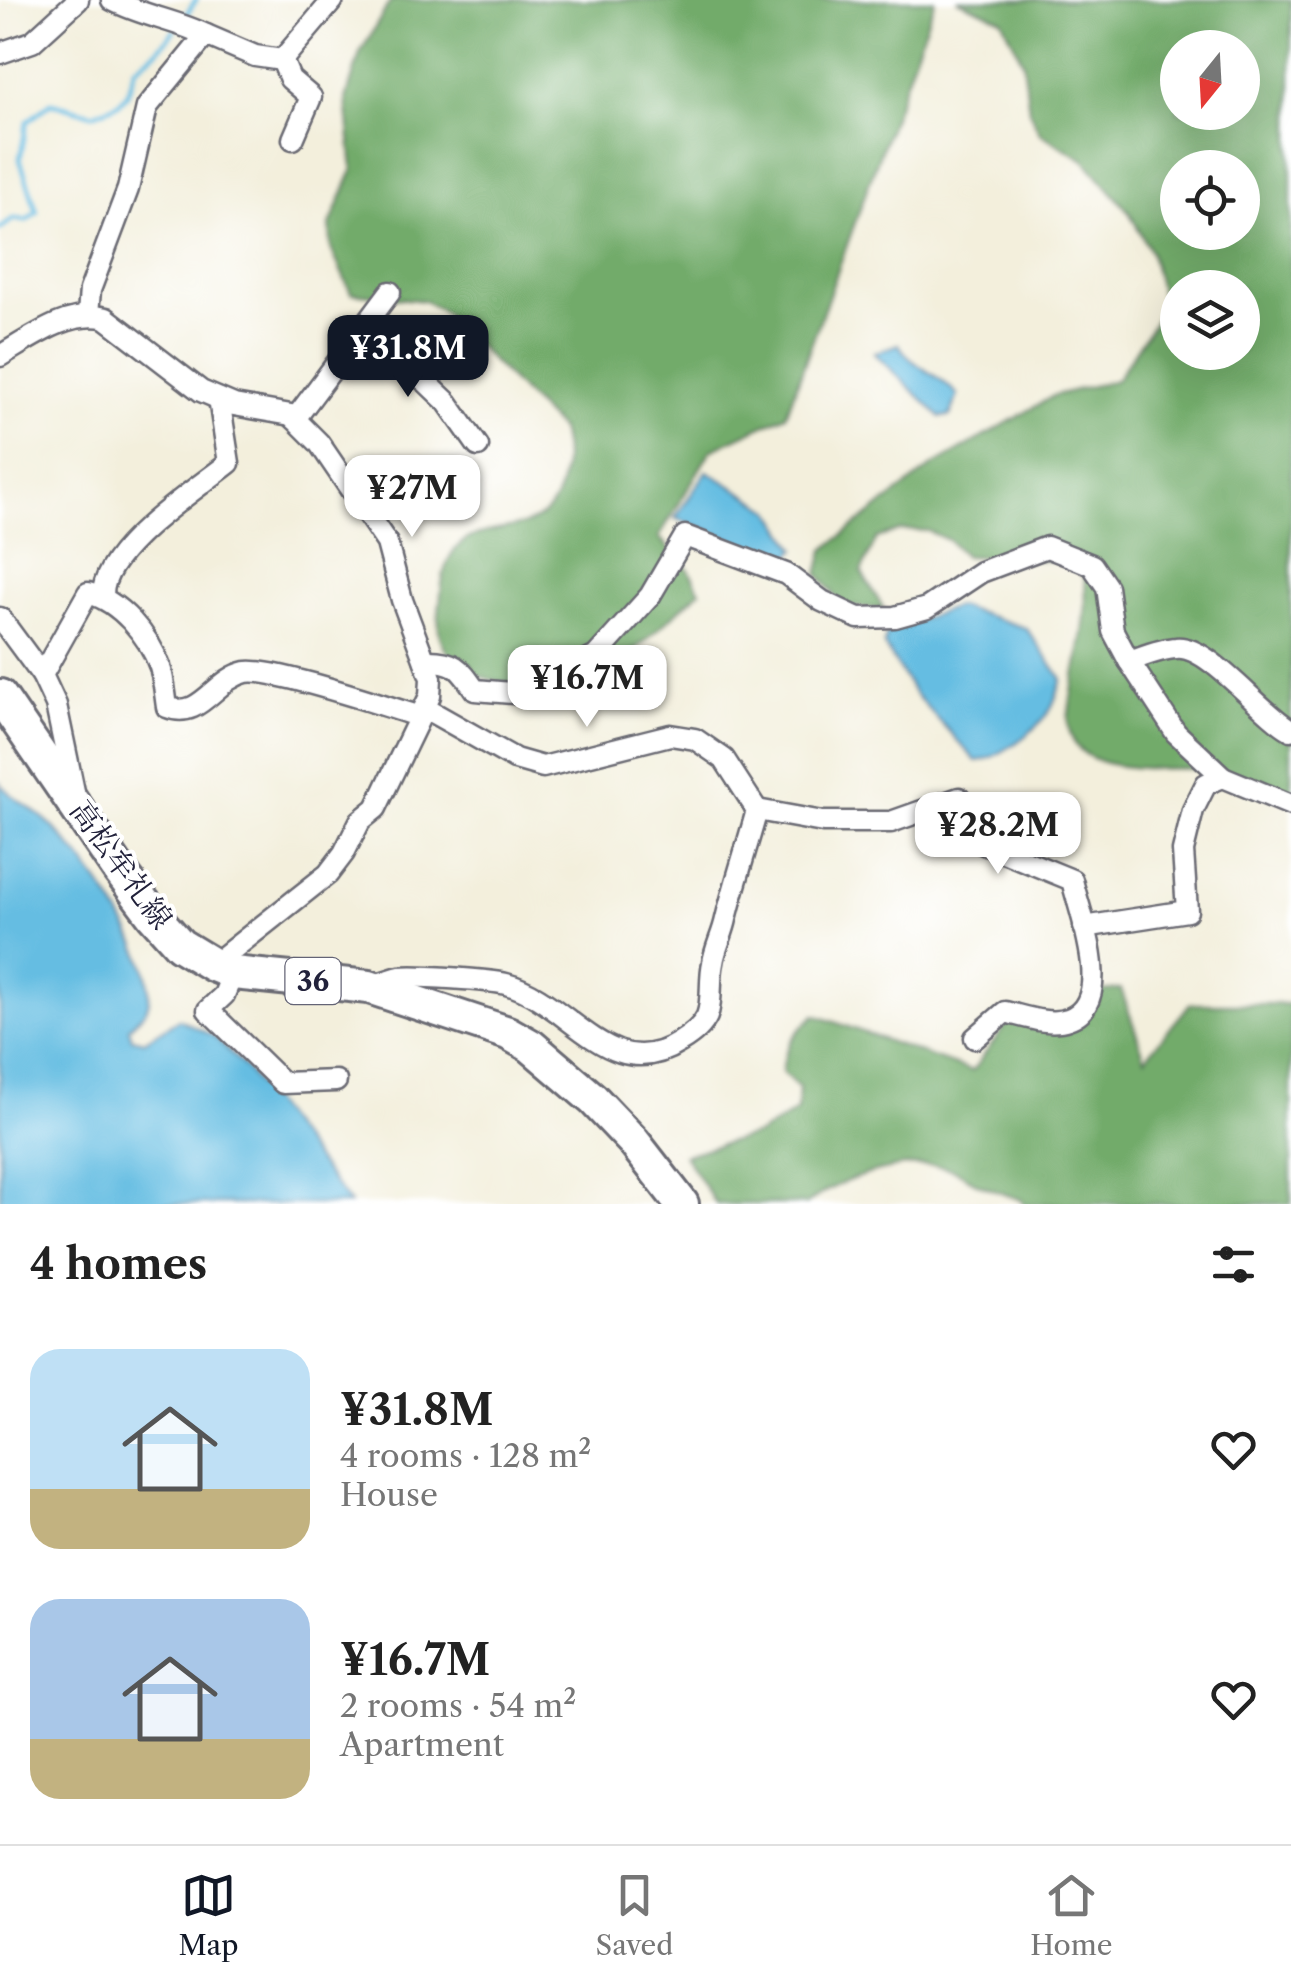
<!DOCTYPE html>
<html lang="en">
<head>
<meta charset="utf-8">
<style>
  body { margin:0; font-family:"Libre Caslon Text","Noto Serif JP",serif; background:#f2f2f2; color:#222; height:100vh; display:flex; flex-direction:column; font-size:38px; white-space:nowrap }
  * { box-sizing:border-box; margin:0 }
  p { font-size:32px; color:#767676 }
  .icon { flex:none; width:55px; height:55px; fill:none; stroke:currentColor; stroke-width:2; stroke-linecap:round; stroke-linejoin:round }
  .map { position:relative; height:1204px; overflow:hidden }
  .panel { display:flex; flex-direction:column; background:#fff; flex:1 }
  .panel>* { flex:none }
  .needle { width:65px; rotate:198deg }
  .tools { position:absolute; left:1160px; top:30px; display:grid; gap:20px }
  .tools a { display:grid; place-items:center; width:100px; height:100px; border-radius:50%; background:#fff; box-shadow:0 10px 40px #0002; font-size:50px }
  .price { position:absolute; translate:-50% -85px; padding:0 22px; border-radius:20px; background:#fff; color:#222; font-size:32px; line-height:65px; filter:drop-shadow(0 2px 5px #0008) }
  .price::after { content:''; position:absolute; left:50%; top:60px; width:30px; height:22px; margin-left:-15px; background:inherit; clip-path:polygon(0 0,100% 0,50% 100%) }
  .price.active { background:#111827; color:#fff }
  ul { padding:0; list-style:none }
  li { display:flex; align-items:center; gap:30px; height:250px; padding:0 30px }
  li span { display:grid; place-items:center; flex:none; width:280px; height:200px; border-radius:30px; color:#555 }
  li>.icon { margin-inline-start:auto }
  span .icon { width:120px; height:120px; fill:#fffc; stroke-width:1 }
  li b { font-size:42px }
  h2 { display:flex; justify-content:space-between; align-items:center; height:120px; padding:0 30px; font-size:42px }
  .menu { display:flex; justify-content:space-around; align-items:center; height:140px; border-top:2px solid #e0e0e0; background:#fff; font-size:28px; color:#767676 }
  .menu a { display:grid; justify-items:center; gap:5px }
  .menu .active { color:#111827 }
  .map>svg:first-child { display:block }
  .forest { fill:#72ab6a; stroke:#4a6652; stroke-width:2.5; fill-rule:evenodd }
  .water { fill:#65bde2; stroke:#44708e; stroke-width:2.5 }
  .lines { fill:none; stroke-linecap:round; stroke-linejoin:round }
  .stream { stroke:#65bde2; stroke-width:5 }
  .minor-casing { stroke:#6b6a73; stroke-width:25 }
  .primary-casing { stroke:#6b6a73; stroke-width:38 }
  .minor { stroke:#fff; stroke-width:20 }
  .primary { stroke:#fff; stroke-width:32 }
  .labels { text-anchor:middle; stroke-width:8; stroke-linejoin:round; paint-order:stroke }
  .shield { fill:#fff; stroke:#646476; stroke-width:2.5 }
  .shield-label { font-size:28px; font-weight:bold; fill:#22223b }
  .street-label { font-size:30px; fill:#22223b; stroke:#fff }
</style>
</head>
<body>
<div class="map">
<svg width="1291" height="1204" viewBox="0 0 1291 1204">
  <rect width="100%" height="100%" fill="#fff"/>
  <filter id="ink" filterUnits="userSpaceOnUse"><feTurbulence type="fractalNoise" baseFrequency=".01" numOctaves="2"/><feDisplacementMap in="SourceGraphic" scale="20" xChannelSelector="R" yChannelSelector="G"/><feConvolveMatrix kernelMatrix="1 2 1 2 8 2 1 2 1" color-interpolation-filters="sRGB"/></filter>
  <filter id="wash" filterUnits="userSpaceOnUse"><feTurbulence type="fractalNoise" baseFrequency=".0048" numOctaves="4" result="noise"/><feDisplacementMap in="SourceGraphic" scale="40" xChannelSelector="R" yChannelSelector="G"/><feGaussianBlur stdDeviation="2.25" result="paint"/><feColorMatrix in="noise" values="0 0 0 0 0 0 0 0 0 0 0 0 0 0 0 0 0 1.4 0 .05"/><feComposite in="paint" operator="in"/></filter>
  <g filter="url(#wash)">
    <rect width="100%" height="100%" fill="#f3efdc"/>
    <!-- forest -->
    <g class="forest">
      <path d="M391,0H935L786,415L711,450L659,537L689,570L700,591C675,614 651,636 626,658C619,664 611,674 603,677C597,680 587,680 581,681C537,688 456,690 440,637C436,624 440,606 441,592C448,492 544,563 561,482C565,463 565,450 560,430L445,313L424,301L351,293L331,249L330,225L353,170L346,99L360,53Z"/>
      <path d="M957,0H1291V794C1265,786 1237,774 1210,770C1166,764 1060,784 1069,712C1074,667 1091,622 1084,576L1065,561L965,556L948,540L928,531L902,530L877,538L861,572L884,609L843,606L818,574L824,550L931,467L1055,395L1116,380L1155,321L1162,299L1151,253L1129,212L1084,160L1040,133L1029,111L1023,62L1002,19ZM1178,48H1242V112H1178ZM1178,168H1242V232H1178ZM1178,288H1242V352H1178Z"/>
      <path d="M1121,989L1145,1058L1190,1004H1291V1204H1024L1022,1200C1007,1195 992,1190 978,1184C970,1180 964,1175 957,1171C917,1154 839,1177 807,1204H716L684,1155L758,1134L797,1111L799,1088L782,1072C785,1045 795,1032 815,1015L972,1071L1010,1020L1050,1033L1075,1028L1099,991Z"/>
    </g>
    <!-- water -->
    <g class="water">
      <path d="M899,344C912,368 940,374 958,395L950,416L940,417L874,353Z"/>
      <path d="M707,471L771,510L796,549L786,561L675,518Z"/>
      <path d="M957,606L1026,628L1062,679C1059,689 1055,701 1050,710C1039,729 997,760 976,761L914,693L884,645L887,632Z"/>
      <path d="M0,783C13,800 31,807 47,821C82,854 160,956 148,1005C145,1016 135,1019 129,1028L132,1038L144,1041L179,1019L215,1037L242,1064L350,1204H0Z"/>
    </g>
    <g class="lines">
      <!-- stream -->
      <g class="stream">
        <path d="M184,18L196,0"/>
        <path d="M0,229L13,219L27,220L37,212L20,159L27,122L51,103L93,114L118,104L127,94L135,68L158,50L174,31"/>
      </g>
    </g>
  </g>
  <g filter="url(#ink)">
    <g class="lines">
      <defs>
        <g id="minor">
          <path d="M112,0C142,16 175,20 206,35"/>
          <path d="M0,53L32,42L78,0"/>
          <path d="M282,60L290,79L311,97L293,139"/>
          <path d="M88,314L90,290L128,189L147,107L206,35L255,56L282,60L333,0"/>
          <path d="M357,336L425,381L447,402L478,446"/>
          <path d="M0,356C31,338 69,309 106,318L201,391L234,405L291,415L319,443L387,543L402,600L431,678L430,696L376,808L360,821L344,853L328,874L213,965"/>
          <path d="M295,419L390,292"/>
          <path d="M103,597C100,551 194,491 229,463L219,399"/>
          <path d="M0,618L42,675"/>
          <path d="M425,661C454,660 459,667 475,690L525,694L596,656L650,596L685,536L786,574L822,601L858,618L895,617L927,608L981,572L1047,547L1092,565L1107,587L1113,631L1129,661L1176,733L1223,777"/>
          <path d="M1129,661C1144,656 1160,649 1176,648C1208,644 1260,713 1291,730"/>
          <path d="M75,796L56,705L42,675L88,593C120,601 149,636 160,667C164,680 165,694 167,707C201,721 214,679 246,672C270,667 388,707 418,716L430,711L515,759L543,767L670,735L695,739L724,759L757,810C747,847 735,882 726,919C723,934 715,948 713,963C709,979 713,1001 707,1016C702,1027 690,1036 680,1042C610,1088 569,1000 506,984C491,980 415,975 400,977C390,979 380,984 371,986"/>
          <path d="M757,810L823,822H891L959,798L974,840L1072,880C1080,914 1116,1003 1068,1019C1049,1026 1023,1016 1005,1012L975,1038"/>
          <path d="M1084,927L1187,911L1183,851L1193,810L1206,784L1223,777L1291,805"/>
          <path d="M233,973L224,995L208,1010L283,1083L336,1081"/>
        </g>
        <path id="primary" d="M0,696L119,870L153,915L180,945L213,965L233,973L369,987L508,1033L531,1046L593,1099L633,1141L682,1204"/>
      </defs>
      <!-- minor casing -->
      <use href="#minor" class="minor-casing"/>
      <!-- primary casing -->
      <use href="#primary" class="primary-casing"/>
      <!-- minor -->
      <use href="#minor" class="minor"/>
      <!-- primary -->
      <use href="#primary" class="primary"/>
    </g>
  </g>
  <g class="labels">
    <!-- shield labels -->
    <rect class="shield" x="285.5" y="958" width="55" height="46" rx="8"/>
    <g class="shield-label">
      <text x="313" y="991">36</text>
    </g>
    <!-- street labels -->
    <g class="street-label">
      <text transform="translate(121 865) rotate(54)" y="10">高松牟礼線</text>
    </g>
  </g>
</svg>
<div class="tools">
<a><svg class="needle" viewBox="-14 -14 28 28"><path d="M0-13l5 13h-10z" fill="#e53935"/><path d="M0 13l5-13h-10z" fill="#767676"/></svg></a>
<a><svg class="icon" aria-label="locate" viewBox="0 0 24 24"><circle cx="12" cy="12" r="6"/><path d="M12 2v4M12 18v4M2 12h4M18 12h4"/></svg></a>
<a><svg class="icon" aria-label="layers" viewBox="0 0 24 24"><path d="M12 4l9 5-9 5-9-5zM3 14l9 5 9-5"/></svg></a>
</div>
<b class="price active" style="left:408px;top:400px">¥31.8M</b>
<b class="price" style="left:412px;top:540px">¥27M</b>
<b class="price" style="left:587px;top:730px">¥16.7M</b>
<b class="price" style="left:998px;top:877px">¥28.2M</b>
</div>
<section class="panel">
<h2>4 homes<svg class="icon" aria-label="filters" viewBox="0 0 24 24"><path d="M4 7h16M4 17h16"/><circle cx="9" cy="7" r="2"/><circle cx="15" cy="17" r="2"/></svg></h2>
<ul>
<li><span style="background:linear-gradient(#bfe0f5 70%,#c2b280 0)"><svg class="icon" aria-label="home" viewBox="0 0 24 24"><path d="M3 11l9-7 9 7M6 9v11h12V9"/></svg></span><div><b>¥31.8M</b><p>4 rooms · 128 m²</p><p>House</p></div><svg class="icon" aria-label="heart" viewBox="0 0 24 24"><path d="M12 20l-8-8c-3-5 5-10 8-4 3-6 11-1 8 4z"/></svg></li>
<li><span style="background:linear-gradient(#a9c7e8 70%,#c2b280 0)"><svg class="icon" aria-label="home" viewBox="0 0 24 24"><path d="M3 11l9-7 9 7M6 9v11h12V9"/></svg></span><div><b>¥16.7M</b><p>2 rooms · 54 m²</p><p>Apartment</p></div><svg class="icon" aria-label="heart" viewBox="0 0 24 24"><path d="M12 20l-8-8c-3-5 5-10 8-4 3-6 11-1 8 4z"/></svg></li>
</ul>
</section>
<nav class="menu">
<a class="active"><svg class="icon" aria-label="map" viewBox="0 0 24 24"><path d="M3 6l6-2 6 2 6-2v14l-6 2-6-2-6 2zM9 4v14M15 6v14"/></svg>Map</a>
<a><svg class="icon" aria-label="saved" viewBox="0 0 24 24"><path d="M7 4h10v16l-5-4-5 4z"/></svg>Saved</a>
<a><svg class="icon" aria-label="home" viewBox="0 0 24 24"><path d="M3 11l9-7 9 7M6 9v11h12V9"/></svg>Home</a>
</nav>
</body>
</html>
